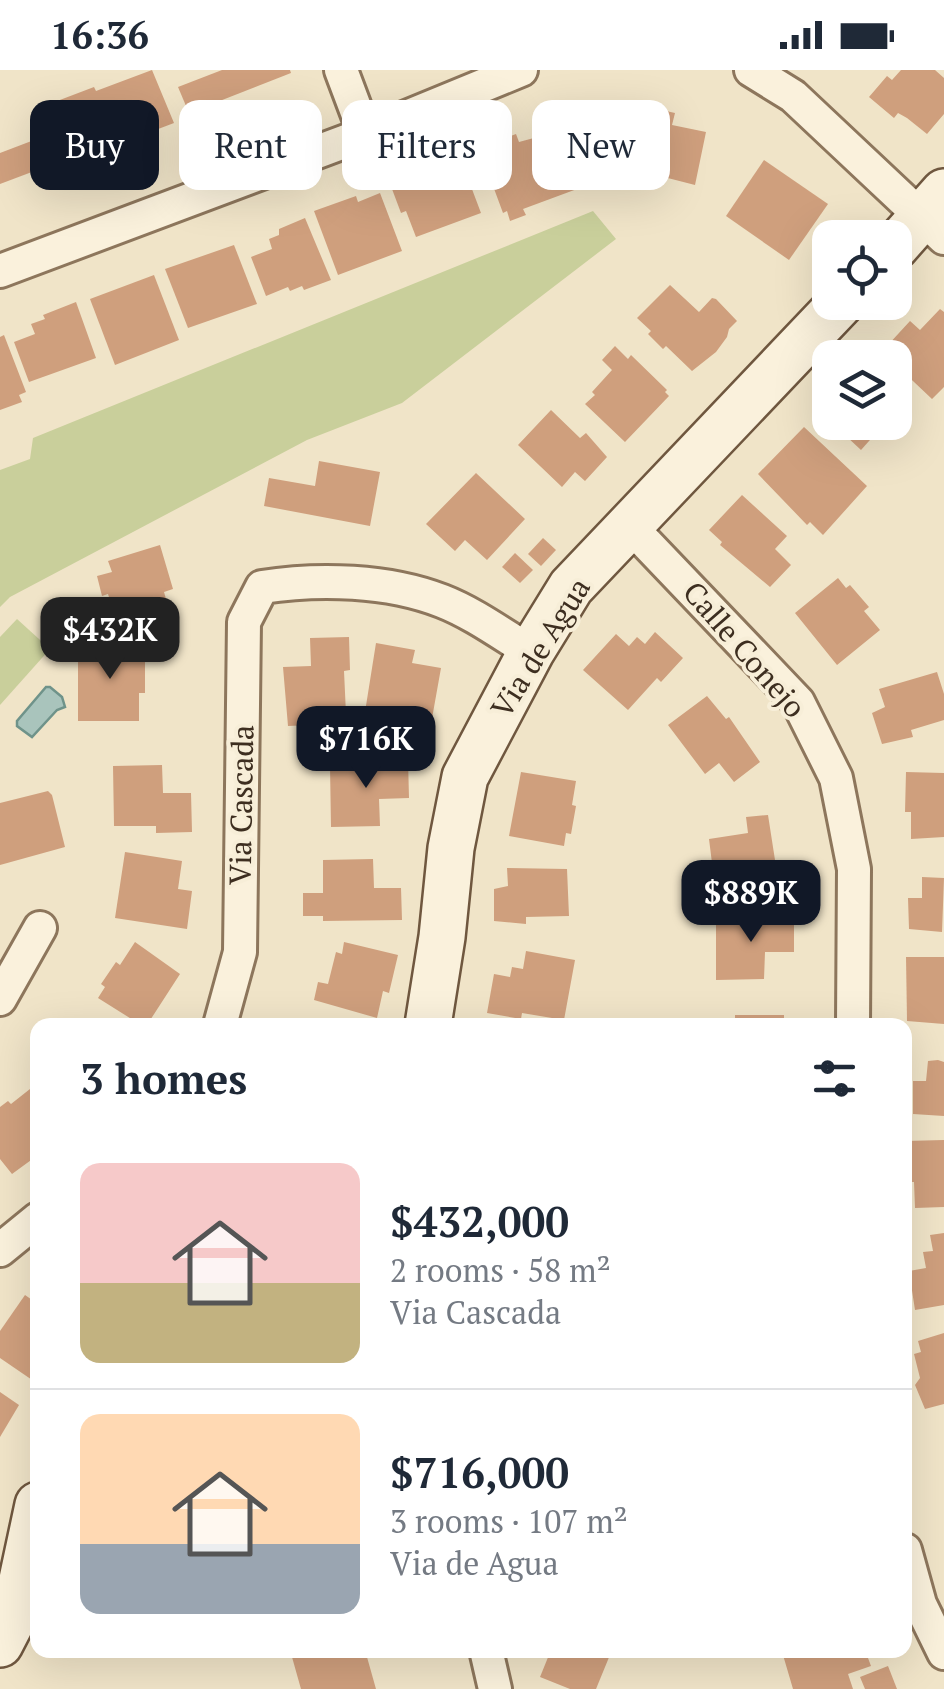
<!DOCTYPE html>
<html lang="en">
<head>
<meta charset="utf-8">
<style>
  body { margin:0; font-family:"PT Serif",serif; background:#f2f2f3; color:#1f2937; height:100vh; display:flex; flex-direction:column; font-size:38px; white-space:nowrap }
  * { box-sizing:border-box; margin:0 }
  p { font-size:32px; color:#747a83 }
  .icon { flex:none; width:55px; height:55px; fill:none; stroke:currentColor; stroke-width:2; stroke-linecap:round; stroke-linejoin:round }
  .map { position:relative; flex:1; overflow:hidden }
  .details { position:absolute; left:30px; top:948px; width:882px; height:640px; display:flex; flex-direction:column; background:#fff; border-radius:20px; box-shadow:0 10px 40px #0002 }
  .details>* { flex:none }
  .guide { position:absolute; left:30px; top:30px; width:885px; height:90px; display:flex; gap:20px }
  .tools { position:absolute; left:812px; top:150px; display:grid; gap:20px }
  .tools a { display:grid; place-items:center; width:100px; height:100px; border-radius:20px; background:#fff; box-shadow:0 10px 40px #0002; font-size:50px }
  .price { position:absolute; translate:-50% -85px; padding:0 22px; border-radius:20px; background:#111827; color:#fff; font-size:32px; line-height:65px; filter:drop-shadow(0 2px 5px #0008) }
  .price::after { content:''; position:absolute; left:50%; top:60px; width:30px; height:22px; margin-left:-15px; background:inherit; clip-path:polygon(0 0,100% 0,50% 100%) }
  .price.on { background:#222; color:#fff }
  ul { padding:0; list-style:none }
  li { display:flex; align-items:center; gap:30px; height:250px; padding:0 50px }
  li+li { border-top:2px solid #e0e1e3 }
  li span { display:grid; place-items:center; flex:none; width:280px; height:200px; border-radius:20px; color:#555 }
  li>.icon { margin-inline-start:auto }
  span .icon { width:120px; height:120px; fill:#fffc; stroke-width:1 }
  li b { font-size:42px }
  h2 { display:flex; justify-content:space-between; align-items:center; height:120px; padding:0 50px; font-size:42px }
  .pill { padding:0 35px; border-radius:20px; background:#fff; box-shadow:0 10px 40px #0002; font-size:35px; line-height:90px }
  .pill.on { background:#111827; color:#fff }
  .status { display:flex; justify-content:space-between; align-items:center; height:70px; padding:0 50px; background:#fff; direction:ltr }
  .status svg { height:28px; fill:currentColor }
  .map>svg:first-child { display:block }
  .green { fill:#c9cf9b }
  .water { fill:#a9c4bc; stroke:#6f938a; stroke-width:2.5 }
  .building { fill:#cf9f7d }
  .lines { fill:none; stroke-linecap:round; stroke-linejoin:round }
  .street-casing { stroke:#8d765c; stroke-width:38 }
  .secondary-casing { stroke:#6f573f; stroke-width:50 }
  .street { stroke:#faf1dc; stroke-width:32 }
  .secondary { stroke:#faf1dc; stroke-width:45 }
  .labels { text-anchor:middle; stroke-width:8; stroke-linejoin:round; paint-order:stroke }
  .street-label { font-size:30px; fill:#3d2e20; stroke:#f7eed8 }
</style>
</head>
<body>
<div class="status"><b>16:36</b><svg viewBox="0 0 49 12"><path d="M0 12V9h3v3zM5 12V6h3v6zM10 12V3h3v9zM15 12V0h3v12zM26 1h20v11H26zM47 4h2v5h-2z"/></svg></div>
<div class="map">
<svg width="944" height="1619" viewBox="0 0 944 1619">
  <rect width="100%" height="100%" fill="#f0e4c8"/>
  <!-- green -->
  <g class="green">
    <path d="M593,141L616,169L402,333L307,370L10,527L0,537V400L30,389L33,368Z"/>
    <path d="M17,549L50,579L0,635V567Z"/>
  </g>
  <!-- water -->
  <path class="water" d="M46,617H50L62,627L65,637L57,640L32,667L17,656V651Z"/>
  <!-- building -->
  <g class="building">
    <path d="M152,0L174,53L66,94L44,36L94,17L96,21Z"/>
    <path d="M222,0H290L291,3L189,43L178,17Z"/>
    <path d="M901,0H935L944,8V44L927,64L907,48L898,43L894,48L869,27L887,6L892,10Z"/>
    <path d="M635,34L675,43L672,55L706,62L695,115L621,96Z"/>
    <path d="M556,62L577,119L523,139L526,145L510,151L507,141L503,143L479,78L516,64L519,72Z"/>
    <path d="M42,67L53,94L0,114V83Z"/>
    <path d="M764,90L828,134L789,190L726,146Z"/>
    <path d="M438,93L443,106L464,98L481,143L416,167L406,141L401,143L389,111Z"/>
    <path d="M380,123L402,181L338,205L314,141L356,126L358,132Z"/>
    <path d="M305,148L331,210L304,220L302,216L290,221L288,217L266,226L251,187L272,179L269,169L279,165V159Z"/>
    <path d="M234,175L257,234L188,258L165,199Z"/>
    <path d="M154,205L179,270L115,295L90,229Z"/>
    <path d="M670,215L699,242L712,228L716,229L737,251L729,259L727,267L716,282L692,301L666,276L663,279L648,264L651,261L637,248Z"/>
    <path d="M76,232L96,288L29,312L14,272L35,264L31,254L45,249L43,245Z"/>
    <path d="M940,239L944,242V317L932,329L895,294V288H876L910,251L920,260Z"/>
    <path d="M4,265L26,322L19,325L22,332L0,340V267Z"/>
    <path d="M615,276L628,289L631,285L667,320L665,322L669,326L625,372L585,334L595,325L592,322L612,300L602,290Z"/>
    <path d="M551,340L580,368L586,363L607,387L585,411L575,402L562,417L518,375Z"/>
    <path d="M831,352H886L861,380Z"/>
    <path d="M804,357L867,416L823,465L810,452L807,455L758,404Z"/>
    <path d="M319,391L380,402L370,456L264,436L269,408L315,416Z"/>
    <path d="M476,403L525,449L487,490L465,470L455,481L426,454Z"/>
    <path d="M742,425L787,466L775,479L791,495L770,517L720,475L722,472L709,460Z"/>
    <path d="M543,468L556,480L541,496L528,484Z"/>
    <path d="M160,475L173,519L164,522L171,546L129,558L128,554L118,557L108,524L102,526L97,506L112,502L108,491Z"/>
    <path d="M515,483L533,500L520,513L502,497Z"/>
    <path d="M838,508L846,518L850,515L869,537L864,541L880,560L837,595L795,543Z"/>
    <path d="M655,562L683,588L661,612L657,608L628,640L583,600L616,564L629,576L637,567L645,574Z"/>
    <path d="M349,567L350,600L344,601L346,644L334,645V654L288,656L283,597L311,596L310,568Z"/>
    <path d="M376,573L415,580L412,593L441,598L431,654L365,642Z"/>
    <path d="M78,574H145V623H139V651H78Z"/>
    <path d="M937,602L944,624V650L911,660L913,667L882,674L872,643L885,637L879,619Z"/>
    <path d="M707,626L726,649L729,647L760,692L734,712L719,693L705,704L668,655Z"/>
    <path d="M408,689L409,728L379,729L380,756L331,757L330,696L377,695V690Z"/>
    <path d="M162,695L163,723H191L192,762L156,763V756H114L113,696Z"/>
    <path d="M521,702L576,711L572,735L576,736L571,764L566,763L564,776L509,766Z"/>
    <path d="M906,702L944,703V767L911,769V742H905Z"/>
    <path d="M48,721L52,725L65,777L0,795V733Z"/>
    <path d="M768,745L775,790H772L775,809L719,814L714,809L709,769L748,763L746,747Z"/>
    <path d="M125,782L182,791L178,819L192,821L187,859L115,848Z"/>
    <path d="M373,789L374,818H401L402,850L323,851V846H303V823H323V790Z"/>
    <path d="M507,798L567,799L569,846L526,847V854L494,851V819L508,816Z"/>
    <path d="M922,807L944,808L942,862L909,859L908,828H922Z"/>
    <path d="M794,842V882H765L764,909L716,910V850H765V843Z"/>
    <path d="M135,872L180,904L147,955H129L133,950L98,928L105,917L101,914L116,892L120,895Z"/>
    <path d="M344,872L398,885L389,923L383,921L377,948L314,930L318,912L328,914L336,882L342,884Z"/>
    <path d="M526,881L575,890L564,950L522,943L521,949L487,943L494,904L510,907L512,897L523,899Z"/>
    <path d="M906,887H944V954L907,951Z"/>
    <rect x="735" y="945" width="49" height="10"/>
    <path d="M938,990L944,992V1046L913,1044V1011H926L928,991Z"/>
    <path d="M30,1019L38,1029V1085L12,1104L0,1089V1037L8,1031L11,1034Z"/>
    <path d="M944,1070V1137L915,1138L914,1112H907L905,1071Z"/>
    <path d="M944,1163V1235L915,1240L909,1201L926,1198L923,1182L933,1181L930,1165Z"/>
    <path d="M25,1225L38,1234V1314L0,1288V1261Z"/>
    <path d="M944,1263V1334L925,1339L915,1315L920,1308L914,1284L921,1282L918,1271Z"/>
    <path d="M0,1322L19,1335L0,1367Z"/>
    <path d="M290,1580H365L376,1619H301Z"/>
    <path d="M551,1580H612L596,1619H570L540,1607Z"/>
    <path d="M797,1580H865L871,1596L848,1604L853,1619H793L783,1585Z"/>
    <path d="M888,1596L897,1619H865L860,1607Z"/>
  </g>
  <g class="lines">
    <defs>
      <g id="street">
        <path d="M341,0L365,64"/>
        <path d="M751,0L793,26L944,168"/>
        <path d="M0,201L365,64L521,0"/>
        <path d="M630,456L798,632L836,708L854,799L853,955"/>
        <path d="M0,929L40,858"/>
        <path d="M220,955L240,882L244,552L262,517C319,508 388,510 442,531C473,543 503,565 531,582"/>
        <path d="M0,1180L38,1149"/>
        <path d="M905,1480L920,1534L944,1583"/>
        <path d="M486,1580L495,1619"/>
      </g>
      <g id="secondary">
        <path d="M895,177L944,122"/>
        <path d="M428,955L442,867L451,778L465,707L531,582L571,517L842,232"/>
        <path d="M0,1574L14,1547L38,1435"/>
      </g>
    </defs>
    <!-- street casing -->
    <use href="#street" class="street-casing"/>
    <!-- secondary casing -->
    <use href="#secondary" class="secondary-casing"/>
    <!-- street -->
    <use href="#street" class="street"/>
    <!-- secondary -->
    <use href="#secondary" class="secondary"/>
  </g>
  <g class="labels">
    <!-- street labels -->
    <g class="street-label">
      <text transform="translate(541 578) rotate(-58)" y="10">Via de Agua</text>
      <text transform="translate(744 580) rotate(49)" y="10">Calle Conejo</text>
      <text transform="translate(242 735) rotate(-89)" y="10">Via Cascada</text>
    </g>
  </g>
</svg>
<div class="tools">
<a><svg class="icon" aria-label="locate" viewBox="0 0 24 24"><circle cx="12" cy="12" r="6"/><path d="M12 2v4M12 18v4M2 12h4M18 12h4"/></svg></a>
<a><svg class="icon" aria-label="layers" viewBox="0 0 24 24"><path d="M12 4l9 5-9 5-9-5zM3 14l9 5 9-5"/></svg></a>
</div>
<b class="price on" style="left:110px;top:612px">$432K</b>
<b class="price" style="left:366px;top:721px">$716K</b>
<b class="price" style="left:751px;top:875px">$889K</b>
<div class="guide">
<a class="pill on">Buy</a>
<a class="pill">Rent</a>
<a class="pill">Filters</a>
<a class="pill">New</a>
</div>
<section class="details">
<h2>3 homes<svg class="icon" aria-label="filters" viewBox="0 0 24 24"><path d="M4 7h16M4 17h16"/><circle cx="9" cy="7" r="2"/><circle cx="15" cy="17" r="2"/></svg></h2>
<ul>
<li><span style="background:linear-gradient(#f6c9c9 60%,#c2b280 0)"><svg class="icon" aria-label="home" viewBox="0 0 24 24"><path d="M3 11l9-7 9 7M6 9v11h12V9"/></svg></span><div><b>$432,000</b><p>2 rooms · 58 m²</p><p>Via Cascada</p></div></li>
<li><span style="background:linear-gradient(#ffd9b3 65%,#9aa5b1 0)"><svg class="icon" aria-label="home" viewBox="0 0 24 24"><path d="M3 11l9-7 9 7M6 9v11h12V9"/></svg></span><div><b>$716,000</b><p>3 rooms · 107 m²</p><p>Via de Agua</p></div></li>
</ul>
</section>
</div>
</body>
</html>
